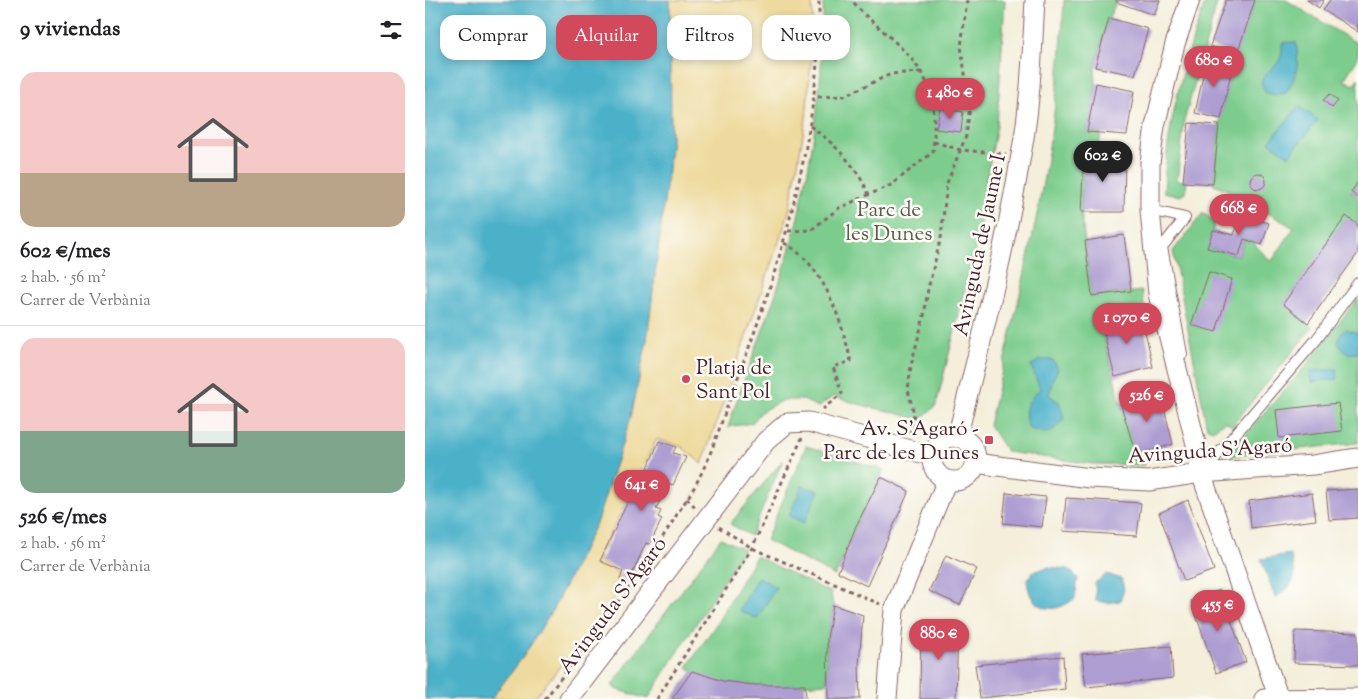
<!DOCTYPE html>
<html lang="es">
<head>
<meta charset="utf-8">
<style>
  body { margin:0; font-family:"Sorts Mill Goudy",serif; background:#f2f2f2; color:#202124; height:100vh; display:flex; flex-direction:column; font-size:19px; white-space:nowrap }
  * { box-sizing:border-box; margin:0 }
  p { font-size:16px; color:#757577 }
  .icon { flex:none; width:28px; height:28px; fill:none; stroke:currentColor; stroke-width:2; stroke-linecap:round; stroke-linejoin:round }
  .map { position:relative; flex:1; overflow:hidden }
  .drawer { display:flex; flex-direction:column; background:#fff; width:425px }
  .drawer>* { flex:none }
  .banner { position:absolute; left:15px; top:15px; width:475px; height:45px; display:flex; gap:10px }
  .price { position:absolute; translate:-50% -42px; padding:0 11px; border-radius:18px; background:#d1495b; color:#fff; font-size:16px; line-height:32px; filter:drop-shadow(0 1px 2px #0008) }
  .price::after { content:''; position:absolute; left:50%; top:30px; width:15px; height:11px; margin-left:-8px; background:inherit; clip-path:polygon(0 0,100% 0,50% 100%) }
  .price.selected { background:#222; color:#fff }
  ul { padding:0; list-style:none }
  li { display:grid; align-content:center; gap:10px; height:265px; padding:0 20px }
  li+li { border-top:1px solid #e0e0e0 }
  li span { display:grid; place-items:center; height:155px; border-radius:15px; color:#555 }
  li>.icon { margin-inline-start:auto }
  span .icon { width:90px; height:90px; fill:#fffc; stroke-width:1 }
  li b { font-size:21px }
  h2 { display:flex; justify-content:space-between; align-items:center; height:60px; padding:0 20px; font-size:21px }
  .pill { padding:0 18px; border-radius:15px; background:#fff; box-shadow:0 2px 8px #0003; font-size:18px; line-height:45px }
  .pill.selected { background:#d1495b; color:#fff }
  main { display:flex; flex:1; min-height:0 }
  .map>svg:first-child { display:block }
  .green { fill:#7bcc8d; stroke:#62765c }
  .sand { fill:#eeda9e; stroke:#9c7c64 }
  .water { fill:#4bb1c9; stroke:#4a687a }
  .building { fill:#ae9dd1 }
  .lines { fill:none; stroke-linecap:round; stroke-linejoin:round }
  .service-casing { stroke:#866768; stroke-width:12 }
  .minor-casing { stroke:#866768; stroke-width:21 }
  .path { stroke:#866768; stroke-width:3; stroke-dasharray:4 4; stroke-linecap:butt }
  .service { stroke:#fff; stroke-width:10 }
  .minor { stroke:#fff; stroke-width:19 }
  .poi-dot { fill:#d1495b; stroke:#fdfcf7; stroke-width:2 }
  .labels { text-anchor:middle; stroke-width:5; stroke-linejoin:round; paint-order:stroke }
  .park-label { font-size:21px; fill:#5b5c4d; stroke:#fdfcf7 }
  .street-label { font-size:21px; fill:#4a1f2b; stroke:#fdfcf7 }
  .poi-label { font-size:21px; fill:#4a1f2b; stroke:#fdfcf7; text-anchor:start }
</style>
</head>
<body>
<main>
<section class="drawer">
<h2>9 viviendas<svg class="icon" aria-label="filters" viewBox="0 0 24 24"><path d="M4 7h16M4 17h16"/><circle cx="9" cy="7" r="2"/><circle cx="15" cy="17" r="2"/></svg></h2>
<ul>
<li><span style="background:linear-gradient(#f6c9c9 65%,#b9a48a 0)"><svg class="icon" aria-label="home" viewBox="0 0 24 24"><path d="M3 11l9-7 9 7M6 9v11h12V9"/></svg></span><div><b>602 €/mes</b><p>2 hab. · 56 m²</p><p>Carrer de Verbània</p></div></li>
<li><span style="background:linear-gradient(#f6c9c9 60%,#7fa58c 0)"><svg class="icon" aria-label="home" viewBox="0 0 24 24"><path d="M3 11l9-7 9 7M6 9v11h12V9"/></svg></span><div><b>526 €/mes</b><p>2 hab. · 56 m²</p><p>Carrer de Verbània</p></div></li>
</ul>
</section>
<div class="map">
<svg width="933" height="699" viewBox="0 0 933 699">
  <rect width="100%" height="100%" fill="#fdfcf7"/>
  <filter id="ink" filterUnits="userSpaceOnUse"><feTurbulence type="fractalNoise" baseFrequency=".02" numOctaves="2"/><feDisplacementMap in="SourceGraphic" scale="10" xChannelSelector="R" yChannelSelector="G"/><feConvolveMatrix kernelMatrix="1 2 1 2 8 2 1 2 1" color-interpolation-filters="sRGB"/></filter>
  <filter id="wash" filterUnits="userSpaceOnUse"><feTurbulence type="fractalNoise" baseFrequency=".0096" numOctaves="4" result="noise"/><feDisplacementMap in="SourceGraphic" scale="20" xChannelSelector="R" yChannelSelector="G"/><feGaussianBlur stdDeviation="1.12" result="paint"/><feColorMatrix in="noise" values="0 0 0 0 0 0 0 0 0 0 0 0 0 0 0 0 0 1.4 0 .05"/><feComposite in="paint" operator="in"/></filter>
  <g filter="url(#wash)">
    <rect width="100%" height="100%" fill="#f4eeda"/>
    <!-- green -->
    <g class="green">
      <path d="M398,0H580L572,126L561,181L553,237L511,406L494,420C466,410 436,407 409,396L393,407L378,400H358L337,411L327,423L303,427C322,367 348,309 365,248C387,167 399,83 398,0Z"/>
      <path d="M639,0H692L684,18L670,66L671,83L662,132L676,133L673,154H659L656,212L667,296L717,291L720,312L676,323L695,402L711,454H715L719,465L668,464L582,452L564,425C598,281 633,149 639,0Z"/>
      <path d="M781,0H793L760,118L752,180L762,182L760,193L755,196L739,192C741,126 759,62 781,0Z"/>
      <path d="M830,0H861L933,44V58L919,80L929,85L933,78V182L926,192L933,198V225L921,217L858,304L883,323L887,328L807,426L800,421L788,430L782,428L748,251L778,213L790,222L783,248L814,256L819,239L827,241L846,262L869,228L799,188L788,184L794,125L808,63Z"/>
      <path d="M933,298V443L806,456L805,451L879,368Z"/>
      <path d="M381,446L459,470L431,526L410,576L341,540Z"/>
      <path d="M358,460L326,536L305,524Z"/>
      <path d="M296,538L319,549L223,699L190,689L187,685Z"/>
      <path d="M331,556L406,593L408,605L402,639V683C367,686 288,691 262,667L292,623Z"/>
    </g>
    <!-- sand -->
    <path class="sand" d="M245,0H387L388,40L381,118L364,212L277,464L257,447L232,439L172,560L195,574L191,596L109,699H66L98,657L128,609L148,570L172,521L206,417L222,340L246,146Z"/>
    <!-- water -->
    <g class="water">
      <path d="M0,0H245L246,146L222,340L206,417L172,521L148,570L128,609L98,657L66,699H0Z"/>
      <path d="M871,42C874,62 873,75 861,93L851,95L841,93L836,82C845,63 858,70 857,43Z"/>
      <path d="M874,106L893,120L864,156L844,142Z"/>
      <path d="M921,329L933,333V352C923,356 919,352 913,343L915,335Z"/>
      <path d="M614,360H628L633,369L627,381L624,395L634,402L639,418C626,434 623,436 603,428C598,409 600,403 615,389L606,366Z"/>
      <path d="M912,369L913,379L886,382L885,371Z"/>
      <path d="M377,486L394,491L379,523L364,516Z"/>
      <path d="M865,554C873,577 870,585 850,598L836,559Z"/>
      <path d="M623,567L643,569L653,578L650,598C628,617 604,610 602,580L608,572Z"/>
      <path d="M682,574L697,579L699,590L695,601L683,603L671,601L670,583Z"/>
      <path d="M333,577L351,587L332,619L314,610Z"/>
    </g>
    <g id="blocks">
      <!-- building -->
      <g class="building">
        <path d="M692,0H735L729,15L691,2Z"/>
        <path d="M801,0H830L812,54L785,46Z"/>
        <path d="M882,0H899L894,8Z"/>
        <path d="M905,0H933V32L898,10Z"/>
        <path d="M684,18L723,29L710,75L670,67Z"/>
        <path d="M782,58L808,63L796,119L770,113Z"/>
        <path d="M671,83L709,91L702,135L662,132Z"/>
        <path d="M905,94L913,101L907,108L898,100Z"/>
        <path d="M515,108L538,112L536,132L511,129Z"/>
        <path d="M764,123L794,125L788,184L758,182Z"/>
        <path d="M659,154L700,155L699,212H656Z"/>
        <circle cx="833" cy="181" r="8"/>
        <path d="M933,182V198L926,192Z"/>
        <path d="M815,215L844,223L837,245L819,239L814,256L782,248L788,230L809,235Z"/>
        <path d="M921,216L933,225V253L883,323L858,304Z"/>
        <path d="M699,235L706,291L667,296L660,241Z"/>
        <path d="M784,272L807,279L791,332L766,325Z"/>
        <path d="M716,313L728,367L690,377L676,322Z"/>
        <path d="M735,392L748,444L711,455L695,402Z"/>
        <path d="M913,403L917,431L854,438L851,410Z"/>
        <path d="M234,441L251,447L248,453L261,457L248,485L243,483L231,509L236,511L233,517L237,519L225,544L221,543L203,583L195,580L198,571L175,561L216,473L220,475Z"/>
        <path d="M456,477L484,491L442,586L413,572L431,526Z"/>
        <path d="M933,489V518L904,520L901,491Z"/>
        <path d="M581,493L621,497L617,527L578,523Z"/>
        <path d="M887,493L891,520L826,528L824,501Z"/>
        <path d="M641,498L716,503L712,536L638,531Z"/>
        <path d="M763,500L789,570L759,581L734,513Z"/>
        <path d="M521,555L552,569L535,605L504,591Z"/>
        <path d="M795,590L821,662L791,673L766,601Z"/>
        <path d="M408,605L438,615L434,664L435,699H403L402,639Z"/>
        <path d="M496,623H533L531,699H495Z"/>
        <path d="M870,631L933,633V665L869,663Z"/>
        <path d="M746,646L748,678L661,687L657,654Z"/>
        <path d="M638,656L640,689L555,698L550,665Z"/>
        <path d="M267,671L298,681L329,685H380L381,699H247Z"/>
      </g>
    </g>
  </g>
  <g filter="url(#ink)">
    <use href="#blocks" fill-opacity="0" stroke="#866768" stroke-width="1"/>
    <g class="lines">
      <defs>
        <g id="service">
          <path d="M725,210L760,218L737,247L757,354"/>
          <path d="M777,473L891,340L933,283"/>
        </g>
        <g id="minor">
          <path d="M765,0L750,44L730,126L725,163V210L733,294L772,448L776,473L854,699"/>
          <circle cx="529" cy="459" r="22"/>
          <path d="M532,438C555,344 580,251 596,155C606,104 607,52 610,0"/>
          <path d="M550,463L665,478L724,481L776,473L888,465L933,458"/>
          <path d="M144,699L341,441L362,423L384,422L507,456"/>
          <path d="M462,699L469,610L522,480"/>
          <path d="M839,699L933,698"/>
        </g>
      </defs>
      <!-- service casing -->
      <use href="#service" class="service-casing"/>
      <!-- minor casing -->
      <use href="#minor" class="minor-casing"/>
      <!-- path -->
      <g class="path">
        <path d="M393,97L419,96L466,74L497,72"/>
        <path d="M385,126C410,144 432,166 444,195"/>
        <path d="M509,142L536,150L581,154"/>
        <path d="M363,231L386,230L414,208L466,185L508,152C513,89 503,71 457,30C447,21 435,12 427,0"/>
        <path d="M359,243C399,264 416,320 426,361L408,367L417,393L398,409"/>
        <path d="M485,434L489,414L483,390L486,365L499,316L503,289L516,237L522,183L541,136L545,107L536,47L542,0"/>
        <path d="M262,498L270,507"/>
        <path d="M294,527L327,548L455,604"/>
        <path d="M120,699C164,641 209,583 248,521C256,507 267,493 274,478C289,449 298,416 310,385C357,262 396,133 394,0"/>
        <path d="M232,699L327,548L377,438"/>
      </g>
      <!-- service -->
      <use href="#service" class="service"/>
      <!-- minor -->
      <use href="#minor" class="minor"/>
    </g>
  </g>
  <!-- markers -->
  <g class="poi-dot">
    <circle cx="261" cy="379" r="5"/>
    <rect x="559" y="435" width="10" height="10" rx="2.5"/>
  </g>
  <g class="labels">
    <!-- park labels -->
    <g class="park-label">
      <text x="464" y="216">Parc de<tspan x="464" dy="24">les Dunes</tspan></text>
    </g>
    <!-- street labels -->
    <g class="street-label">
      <text transform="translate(554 245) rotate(-78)" y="7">Avinguda de Jaume I</text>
      <text transform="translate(785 450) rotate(-4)" y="7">Avinguda S'Agaró</text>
      <text transform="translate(187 605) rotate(-53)" y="7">Avinguda S'Agaró</text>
    </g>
    <!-- poi labels -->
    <g class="poi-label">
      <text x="271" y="374">Platja de<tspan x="271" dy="24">Sant Pol</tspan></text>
      <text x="554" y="435" text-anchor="end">Av. S’Agaró -<tspan x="554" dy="24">Parc de les Dunes</tspan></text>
    </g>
  </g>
</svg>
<b class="price" style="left:789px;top:88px">680 €</b>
<b class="price" style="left:525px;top:120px">1 480 €</b>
<b class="price selected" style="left:678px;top:183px">602 €</b>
<b class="price" style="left:814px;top:236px">668 €</b>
<b class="price" style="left:702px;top:345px">1 070 €</b>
<b class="price" style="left:722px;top:423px">526 €</b>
<b class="price" style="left:217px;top:512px">641 €</b>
<b class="price" style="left:793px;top:632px">455 €</b>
<b class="price" style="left:514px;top:661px">880 €</b>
<div class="banner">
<a class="pill">Comprar</a>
<a class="pill selected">Alquilar</a>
<a class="pill">Filtros</a>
<a class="pill">Nuevo</a>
</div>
</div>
</main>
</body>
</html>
